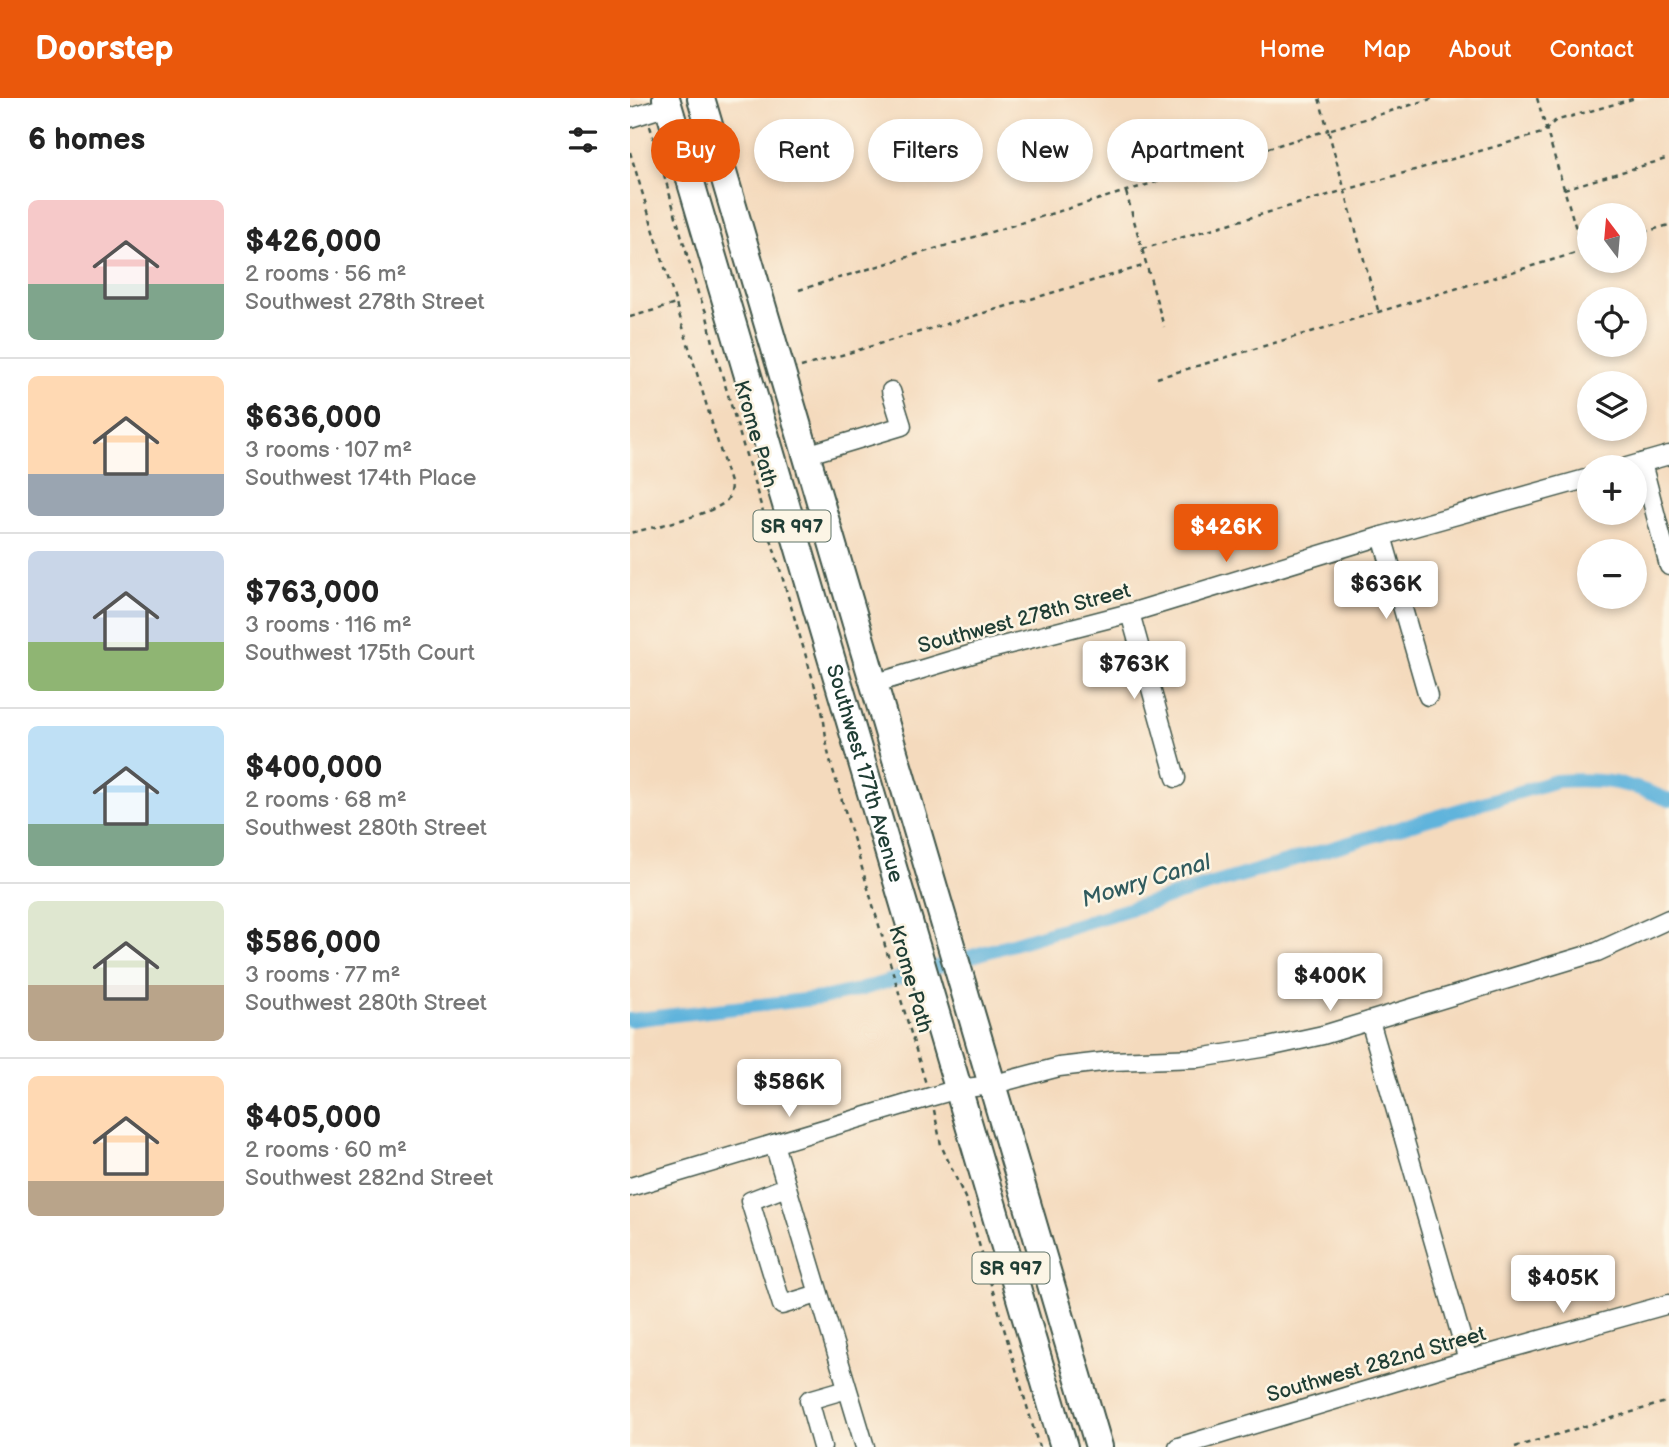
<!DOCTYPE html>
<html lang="en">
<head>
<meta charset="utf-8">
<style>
  body { margin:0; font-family:"Balsamiq Sans",sans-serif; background:#f6f6f6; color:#222; height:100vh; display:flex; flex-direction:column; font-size:26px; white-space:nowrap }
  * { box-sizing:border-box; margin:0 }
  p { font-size:23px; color:#767676 }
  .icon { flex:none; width:38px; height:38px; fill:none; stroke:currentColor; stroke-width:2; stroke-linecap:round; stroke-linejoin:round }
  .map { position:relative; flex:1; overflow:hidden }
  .drawer { display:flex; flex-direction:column; background:#fff; width:630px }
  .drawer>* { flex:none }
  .banner { position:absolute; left:21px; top:21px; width:665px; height:63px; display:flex; gap:14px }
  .needle { width:46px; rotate:344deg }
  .controls { position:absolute; left:947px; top:105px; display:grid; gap:14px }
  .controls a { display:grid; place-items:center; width:70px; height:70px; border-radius:50%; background:#fff; box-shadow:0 4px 10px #0003; font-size:35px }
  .price { position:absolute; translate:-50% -60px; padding:0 16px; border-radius:7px; background:#fff; color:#222; font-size:23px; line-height:46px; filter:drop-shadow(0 2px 4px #0008) }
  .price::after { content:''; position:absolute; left:50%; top:42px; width:21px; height:16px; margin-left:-10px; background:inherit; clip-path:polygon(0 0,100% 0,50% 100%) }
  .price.current { background:#ea580c; color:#fff }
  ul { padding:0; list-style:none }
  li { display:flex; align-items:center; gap:21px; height:175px; padding:0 28px }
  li+li { border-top:2px solid #e0e0e0 }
  li span { display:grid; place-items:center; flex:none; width:196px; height:140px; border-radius:10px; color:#555 }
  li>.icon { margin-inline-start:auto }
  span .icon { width:84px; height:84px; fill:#fffc; stroke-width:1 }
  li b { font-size:30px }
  h2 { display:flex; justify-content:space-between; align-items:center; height:84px; padding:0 28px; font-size:30px }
  .chip { padding:0 24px; border-radius:32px; background:#fff; box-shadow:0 4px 10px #0003; font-size:24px; line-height:63px }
  .chip.current { background:#ea580c; color:#fff }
  header { display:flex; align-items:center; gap:42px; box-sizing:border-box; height:98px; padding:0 35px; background:#ea580c; color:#fff }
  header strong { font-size:33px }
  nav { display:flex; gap:38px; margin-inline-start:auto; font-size:24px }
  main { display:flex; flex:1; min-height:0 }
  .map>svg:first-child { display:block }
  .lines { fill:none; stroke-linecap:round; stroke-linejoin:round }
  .canal { stroke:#61b4dc; stroke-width:14 }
  .minor-casing { stroke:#3f5549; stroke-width:21 }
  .highway-casing { stroke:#3f5549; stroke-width:30 }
  .path { stroke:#3f5549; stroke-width:2.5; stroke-dasharray:5 5; stroke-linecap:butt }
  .minor { stroke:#fff; stroke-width:18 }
  .highway { stroke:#fff; stroke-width:26 }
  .labels { text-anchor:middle; stroke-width:5; stroke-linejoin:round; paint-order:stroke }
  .shield { fill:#fcf5e5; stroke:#617469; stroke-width:2 }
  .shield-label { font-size:19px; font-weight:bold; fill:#1f3d34 }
  .street-label { font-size:21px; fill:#1f3d34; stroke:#fcf5e5 }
  .water-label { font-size:23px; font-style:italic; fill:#305b5e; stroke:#fcf5e5 }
</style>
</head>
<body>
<header>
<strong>Doorstep</strong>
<nav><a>Home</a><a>Map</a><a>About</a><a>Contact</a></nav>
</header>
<main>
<section class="drawer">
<h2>6 homes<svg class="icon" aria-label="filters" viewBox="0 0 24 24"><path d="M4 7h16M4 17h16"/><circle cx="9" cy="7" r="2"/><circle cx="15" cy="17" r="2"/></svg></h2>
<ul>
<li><span style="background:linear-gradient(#f6c9c9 60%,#7fa58c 0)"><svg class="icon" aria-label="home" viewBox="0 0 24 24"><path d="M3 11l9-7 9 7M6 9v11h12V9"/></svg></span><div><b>$426,000</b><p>2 rooms · 56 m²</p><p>Southwest 278th Street</p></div></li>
<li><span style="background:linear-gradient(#ffd9b3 70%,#9aa5b1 0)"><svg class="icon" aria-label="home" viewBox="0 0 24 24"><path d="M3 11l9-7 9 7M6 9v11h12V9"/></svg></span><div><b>$636,000</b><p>3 rooms · 107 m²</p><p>Southwest 174th Place</p></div></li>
<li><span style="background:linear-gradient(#c9d6e8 65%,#8fb573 0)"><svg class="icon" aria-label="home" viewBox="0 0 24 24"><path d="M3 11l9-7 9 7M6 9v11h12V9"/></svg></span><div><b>$763,000</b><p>3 rooms · 116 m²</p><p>Southwest 175th Court</p></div></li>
<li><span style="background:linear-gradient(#bfe0f5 70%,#7fa58c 0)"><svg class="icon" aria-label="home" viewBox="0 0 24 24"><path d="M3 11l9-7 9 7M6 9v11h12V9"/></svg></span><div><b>$400,000</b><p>2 rooms · 68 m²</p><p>Southwest 280th Street</p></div></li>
<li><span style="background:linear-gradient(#dfe7d0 60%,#b9a48a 0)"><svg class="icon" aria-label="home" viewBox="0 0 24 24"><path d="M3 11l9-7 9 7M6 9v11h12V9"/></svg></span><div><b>$586,000</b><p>3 rooms · 77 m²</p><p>Southwest 280th Street</p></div></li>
<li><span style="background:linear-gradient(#ffd9b3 75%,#b9a48a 0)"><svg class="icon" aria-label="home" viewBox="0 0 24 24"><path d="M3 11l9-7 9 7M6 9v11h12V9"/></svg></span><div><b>$405,000</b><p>2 rooms · 60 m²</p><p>Southwest 282nd Street</p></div></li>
</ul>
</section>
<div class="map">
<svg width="1039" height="1349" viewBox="0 0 1039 1349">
  <rect width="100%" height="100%" fill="#fcf5e5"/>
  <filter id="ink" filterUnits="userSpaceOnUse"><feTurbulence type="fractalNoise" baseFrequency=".0143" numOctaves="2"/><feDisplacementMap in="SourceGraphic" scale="14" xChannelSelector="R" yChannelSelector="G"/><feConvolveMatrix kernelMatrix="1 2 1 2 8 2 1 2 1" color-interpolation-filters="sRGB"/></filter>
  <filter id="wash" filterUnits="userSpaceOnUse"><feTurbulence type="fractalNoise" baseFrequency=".00686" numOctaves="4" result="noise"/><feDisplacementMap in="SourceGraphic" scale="28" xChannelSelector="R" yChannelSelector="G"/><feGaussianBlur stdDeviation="1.57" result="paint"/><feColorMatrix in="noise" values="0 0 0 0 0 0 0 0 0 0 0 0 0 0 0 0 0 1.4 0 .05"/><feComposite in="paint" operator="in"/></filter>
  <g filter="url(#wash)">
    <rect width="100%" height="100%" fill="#f4dabd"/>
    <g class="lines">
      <!-- canal -->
      <path class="canal" d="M0,922L192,900L229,892L926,683C972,680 997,684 1039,702"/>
    </g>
  </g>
  <g filter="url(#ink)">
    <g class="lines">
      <defs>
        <g id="minor">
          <path d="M0,20L38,8"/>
          <path d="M176,357L272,328L261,293"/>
          <path d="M1012,365L1039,468"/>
          <path d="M997,369L1039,357"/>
          <path d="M752,438L798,598"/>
          <path d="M500,515L546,680"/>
          <path d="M243,586L349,554L500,515L752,438L959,380"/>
          <path d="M740,923L838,1262"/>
          <path d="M144,1046L235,1349"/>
          <path d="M0,1089L300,999L328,991L361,987L429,969L481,963L569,960L638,949L693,937L967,854L1039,821"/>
          <path d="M156,1089L120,1103L152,1207L188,1196"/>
          <path d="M192,1349L179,1302L217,1291"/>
          <path d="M548,1349L838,1262L1039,1206"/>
        </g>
        <g id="highway">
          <path id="s1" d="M36,0L434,1349"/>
          <path d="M71,0L469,1349"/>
        </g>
      </defs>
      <!-- minor casing -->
      <use href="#minor" class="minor-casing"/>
      <!-- highway casing -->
      <use href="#highway" class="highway-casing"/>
      <!-- path -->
      <g class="path">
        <path d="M907,0L952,151"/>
        <path d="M20,28L68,195L76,214L85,253L191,609C196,627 195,644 200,662L296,986"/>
        <path d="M0,54L101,388C100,394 100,399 96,403C84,416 20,430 0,435"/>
        <path d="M934,91L1039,60"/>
        <path d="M496,94L534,229"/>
        <path d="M1004,137L1039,127"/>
        <path d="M512,151L912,35L925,23L1006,0"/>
        <path d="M169,192L698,32L689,0"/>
        <path d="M748,212L698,32L804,0"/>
        <path d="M0,219L46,206"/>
        <path d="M171,269L516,167"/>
        <path d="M527,280L959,151"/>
        <path d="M304,1012L311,1047L336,1102L409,1349"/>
        <path d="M885,1349L1039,1303"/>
      </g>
      <!-- minor -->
      <use href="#minor" class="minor"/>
      <!-- highway -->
      <use href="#highway" class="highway"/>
    </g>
  </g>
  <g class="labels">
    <!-- shield labels -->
    <g class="shield">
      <rect x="123.5" y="412.5" width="77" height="31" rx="5"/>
      <rect x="342.5" y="1154.5" width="77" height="31" rx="5"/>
    </g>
    <g class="shield-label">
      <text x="162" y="435">SR 997</text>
      <text x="381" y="1177">SR 997</text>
    </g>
    <!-- street labels -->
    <g class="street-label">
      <text transform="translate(126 336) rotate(74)" y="7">Krome Path</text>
      <text transform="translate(394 520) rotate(-15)" y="7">Southwest 278th Street</text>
      <text dy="7" stroke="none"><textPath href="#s1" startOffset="704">Southwest 177th Avenue</textPath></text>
      <text transform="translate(281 881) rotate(74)" y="7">Krome Path</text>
      <text transform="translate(746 1266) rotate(-16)" y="7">Southwest 282nd Street</text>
    </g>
    <!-- water labels -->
    <g class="water-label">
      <text transform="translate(516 782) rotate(-17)" y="8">Mowry Canal</text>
    </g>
  </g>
</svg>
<div class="controls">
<a><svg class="needle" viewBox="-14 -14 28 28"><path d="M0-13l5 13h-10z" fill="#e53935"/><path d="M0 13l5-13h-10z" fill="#767676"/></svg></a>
<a><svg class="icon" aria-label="locate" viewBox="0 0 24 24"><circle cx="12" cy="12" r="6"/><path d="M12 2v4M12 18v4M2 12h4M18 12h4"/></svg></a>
<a><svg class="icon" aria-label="layers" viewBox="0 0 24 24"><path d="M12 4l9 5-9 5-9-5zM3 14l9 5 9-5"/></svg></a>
<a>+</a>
<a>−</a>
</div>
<b class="price current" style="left:596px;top:466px">$426K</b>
<b class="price" style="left:756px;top:523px">$636K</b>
<b class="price" style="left:504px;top:603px">$763K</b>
<b class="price" style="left:700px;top:915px">$400K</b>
<b class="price" style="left:159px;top:1021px">$586K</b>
<b class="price" style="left:933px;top:1217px">$405K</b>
<div class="banner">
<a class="chip current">Buy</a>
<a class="chip">Rent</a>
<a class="chip">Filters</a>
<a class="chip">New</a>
<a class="chip">Apartment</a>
</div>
</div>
</main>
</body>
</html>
